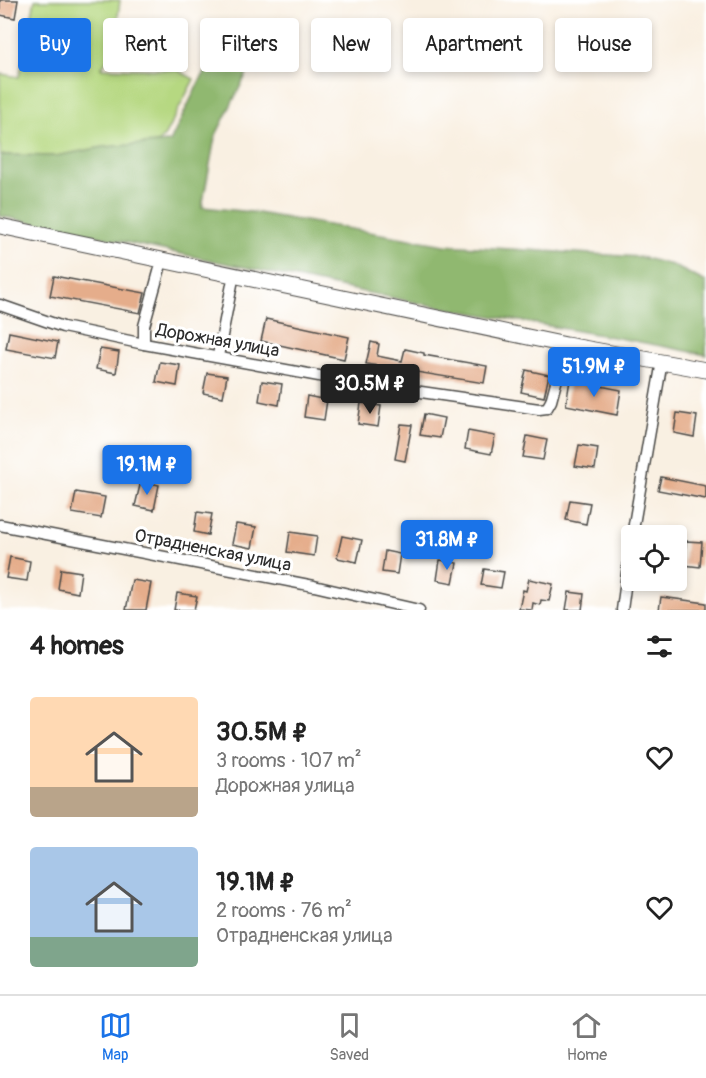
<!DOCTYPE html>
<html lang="en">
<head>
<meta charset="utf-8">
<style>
  body { margin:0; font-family:Pangolin,sans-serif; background:#f6f6f6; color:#222; height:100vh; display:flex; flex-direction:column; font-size:22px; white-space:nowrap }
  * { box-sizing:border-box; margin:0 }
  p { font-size:20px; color:#767676 }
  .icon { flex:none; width:33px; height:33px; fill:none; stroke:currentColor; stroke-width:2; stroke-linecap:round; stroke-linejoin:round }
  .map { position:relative; height:610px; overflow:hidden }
  .sheet { display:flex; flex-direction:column; background:#fff; flex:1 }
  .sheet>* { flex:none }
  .guide { position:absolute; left:18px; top:18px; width:670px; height:54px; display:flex; gap:12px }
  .tools { position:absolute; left:621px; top:525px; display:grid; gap:12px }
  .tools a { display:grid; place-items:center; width:66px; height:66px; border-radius:6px; background:#fff; box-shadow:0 3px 9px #0003; font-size:30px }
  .price { position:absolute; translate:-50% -51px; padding:0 14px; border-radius:6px; background:#1a73e8; color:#fff; font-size:20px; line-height:39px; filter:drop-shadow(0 2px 3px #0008) }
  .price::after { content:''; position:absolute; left:50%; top:36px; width:18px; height:14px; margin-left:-9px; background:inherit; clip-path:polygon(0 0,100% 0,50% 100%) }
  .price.selected { background:#222; color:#fff }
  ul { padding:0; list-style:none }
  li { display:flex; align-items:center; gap:18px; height:150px; padding:0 30px }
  li span { display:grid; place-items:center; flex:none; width:168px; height:120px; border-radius:6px; color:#555 }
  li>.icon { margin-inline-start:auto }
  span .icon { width:72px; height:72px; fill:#fffc; stroke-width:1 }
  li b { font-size:26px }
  h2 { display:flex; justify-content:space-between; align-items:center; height:72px; padding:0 30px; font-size:26px }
  .chip { padding:0 21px; border-radius:6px; background:#fff; box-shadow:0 3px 9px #0003; font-size:21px; line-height:54px }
  .chip.selected { background:#1a73e8; color:#fff }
  .menu { display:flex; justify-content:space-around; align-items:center; height:84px; border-top:2px solid #e0e0e0; background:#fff; font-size:16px; color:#767676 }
  .menu a { display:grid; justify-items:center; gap:3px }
  .menu .selected { color:#1a73e8 }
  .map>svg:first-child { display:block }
  .green { fill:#b6d881; stroke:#708256; stroke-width:1.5 }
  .forest { fill:#90b86f; stroke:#5e724d; stroke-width:1.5 }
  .building { fill:#e5ad8b }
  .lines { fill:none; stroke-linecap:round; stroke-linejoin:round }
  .street-casing { stroke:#4a4946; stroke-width:13 }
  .secondary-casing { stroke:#4a4946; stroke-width:17 }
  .street { stroke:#fff; stroke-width:10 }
  .secondary { stroke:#fff; stroke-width:15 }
  .labels { text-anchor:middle; stroke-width:6; stroke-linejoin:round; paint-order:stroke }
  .street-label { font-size:18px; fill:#2b2b2b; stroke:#fff }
</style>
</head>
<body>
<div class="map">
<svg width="706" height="610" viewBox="0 0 706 610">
  <rect width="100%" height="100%" fill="#fff"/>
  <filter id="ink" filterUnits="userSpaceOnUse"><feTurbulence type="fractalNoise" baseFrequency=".0167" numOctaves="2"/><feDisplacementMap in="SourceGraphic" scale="12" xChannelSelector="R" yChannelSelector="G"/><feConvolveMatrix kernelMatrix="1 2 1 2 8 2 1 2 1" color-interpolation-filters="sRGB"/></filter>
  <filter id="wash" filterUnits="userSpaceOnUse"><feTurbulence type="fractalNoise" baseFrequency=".008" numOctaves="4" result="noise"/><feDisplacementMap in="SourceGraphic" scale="24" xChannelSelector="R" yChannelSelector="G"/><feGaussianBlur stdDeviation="1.35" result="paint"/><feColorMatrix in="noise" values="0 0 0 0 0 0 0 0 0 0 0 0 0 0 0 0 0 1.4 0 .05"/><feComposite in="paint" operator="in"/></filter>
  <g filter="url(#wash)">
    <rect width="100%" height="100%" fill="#f9f0e2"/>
    <!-- green -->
    <path class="green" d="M35,0H120L114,50L101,68L177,70L194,79L165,135L158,143L56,156L0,155V74L19,77Z"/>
    <!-- forest -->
    <path class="forest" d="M238,46L249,69L215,137L202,207L252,212L445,245L640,257L672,265L706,282V355C612,335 518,322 424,304C282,276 141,245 0,216V155L56,156L103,147L170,142L200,80L223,48Z"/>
    <g id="blocks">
      <!-- building -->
      <g class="building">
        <path d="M0,0H18L15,18L0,15Z"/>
        <path d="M54,276L145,293L140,313L50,296Z"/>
        <path d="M266,319L349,337L344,359L261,341Z"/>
        <path d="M9,332L58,342L55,358L6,349Z"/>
        <path d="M371,342L379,344L377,356L402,361L405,349L424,353V355L487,366L484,383L366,364Z"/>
        <path d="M100,349L119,352L116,373L96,369Z"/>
        <path d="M160,362L180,365L177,386L156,382Z"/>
        <path d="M526,370L549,375L544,397L521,392Z"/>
        <path d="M207,373L227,376L223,397L203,393Z"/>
        <path d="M570,380L621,390L617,415L566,405Z"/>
        <path d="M262,381L282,384L279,405L259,401Z"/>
        <path d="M307,396L327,400L324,420L304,417Z"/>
        <path d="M361,403L381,406L378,427L358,424Z"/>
        <path d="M677,413L697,416L694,437L674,433Z"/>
        <path d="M424,414L444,418L440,438L420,435Z"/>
        <path d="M401,424L412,425L405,461L395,459Z"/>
        <path d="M468,431L495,436L491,454L465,449Z"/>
        <path d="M527,436L547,440L543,460L523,457Z"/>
        <path d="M579,445L598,448L595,469L575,466Z"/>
        <path d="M661,477L706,486V499L658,490Z"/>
        <path d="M141,481L159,485L154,510L135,506Z"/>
        <path d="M76,492L105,497L101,518L72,513Z"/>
        <path d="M570,500L590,503L586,524L566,520Z"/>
        <path d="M197,512L212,514L208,535L194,532Z"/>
        <path d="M236,524L256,527L252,548L232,544Z"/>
        <path d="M290,532L317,536L314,556L287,552Z"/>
        <path d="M342,536L362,540L357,562L337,558Z"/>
        <path d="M686,541L702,542L700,567L684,565Z"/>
        <path d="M385,551L400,554L397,574L382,572Z"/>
        <path d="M10,557L30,561L27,581L6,578Z"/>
        <path d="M440,560L457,563L453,583L437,580Z"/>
        <path d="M61,569L81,572L78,593L58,589Z"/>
        <path d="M484,569L504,572L501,588L481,585Z"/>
        <path d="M529,579L553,584L549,601L541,600L540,605L533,603L532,610L519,609L523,590L526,591Z"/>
        <path d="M132,580L151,583L146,610H126Z"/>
        <path d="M569,592L584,594L582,610H566Z"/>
        <path d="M177,593L197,596L194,610H174Z"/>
        <path d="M661,597L706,603V610H659Z"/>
      </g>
    </g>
  </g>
  <g filter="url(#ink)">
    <use href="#blocks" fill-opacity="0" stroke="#4a4946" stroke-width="1.5"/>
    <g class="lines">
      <defs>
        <g id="street">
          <path d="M0,305L63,327L144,344L352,382L539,409L547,408L551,401L566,345"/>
          <path d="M144,344V326L162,261"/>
          <path d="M218,356L234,274"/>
          <path d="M0,525L314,586L419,610"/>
          <path d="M632,536L662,361"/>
          <path d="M622,610L632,536"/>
        </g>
        <path id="secondary" d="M0,226L566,345L706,370"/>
      </defs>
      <!-- street casing -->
      <use href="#street" class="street-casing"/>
      <!-- secondary casing -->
      <use href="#secondary" class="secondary-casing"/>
      <!-- street -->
      <use href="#street" class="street"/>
      <!-- secondary -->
      <use href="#secondary" class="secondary"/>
    </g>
  </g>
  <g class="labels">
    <!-- street labels -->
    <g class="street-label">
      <text transform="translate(218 340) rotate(10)" y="6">Дорожная улица</text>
      <text transform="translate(213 550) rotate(11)" y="6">Отрадненская улица</text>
    </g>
  </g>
</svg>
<div class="tools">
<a><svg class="icon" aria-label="locate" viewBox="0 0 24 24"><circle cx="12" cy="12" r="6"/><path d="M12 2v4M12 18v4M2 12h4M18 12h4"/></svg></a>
</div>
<b class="price" style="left:594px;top:398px">51.9M ₽</b>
<b class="price selected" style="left:370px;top:415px">30.5M ₽</b>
<b class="price" style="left:147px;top:496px">19.1M ₽</b>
<b class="price" style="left:447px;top:571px">31.8M ₽</b>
<div class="guide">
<a class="chip selected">Buy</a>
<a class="chip">Rent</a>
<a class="chip">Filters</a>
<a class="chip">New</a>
<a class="chip">Apartment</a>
<a class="chip">House</a>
</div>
</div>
<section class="sheet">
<h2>4 homes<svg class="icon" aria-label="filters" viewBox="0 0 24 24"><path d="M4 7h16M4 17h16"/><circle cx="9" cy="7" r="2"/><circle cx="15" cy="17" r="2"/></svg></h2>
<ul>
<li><span style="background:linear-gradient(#ffd9b3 75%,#b9a48a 0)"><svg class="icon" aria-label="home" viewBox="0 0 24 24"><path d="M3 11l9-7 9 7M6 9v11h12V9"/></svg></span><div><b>30.5M ₽</b><p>3 rooms · 107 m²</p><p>Дорожная улица</p></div><svg class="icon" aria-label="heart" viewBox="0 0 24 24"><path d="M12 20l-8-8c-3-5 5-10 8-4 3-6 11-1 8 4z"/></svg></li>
<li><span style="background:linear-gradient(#a9c7e8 75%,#7fa58c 0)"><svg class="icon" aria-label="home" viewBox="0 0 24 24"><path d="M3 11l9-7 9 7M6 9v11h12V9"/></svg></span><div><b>19.1M ₽</b><p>2 rooms · 76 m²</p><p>Отрадненская улица</p></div><svg class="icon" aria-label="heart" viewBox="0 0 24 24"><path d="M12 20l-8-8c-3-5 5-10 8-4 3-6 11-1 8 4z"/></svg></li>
</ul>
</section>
<nav class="menu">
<a class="selected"><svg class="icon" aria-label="map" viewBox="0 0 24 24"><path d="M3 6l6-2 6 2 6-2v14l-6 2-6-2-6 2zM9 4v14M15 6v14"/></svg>Map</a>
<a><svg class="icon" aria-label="saved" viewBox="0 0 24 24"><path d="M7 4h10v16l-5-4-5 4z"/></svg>Saved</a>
<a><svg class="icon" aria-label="home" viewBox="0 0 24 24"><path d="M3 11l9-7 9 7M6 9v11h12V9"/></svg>Home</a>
</nav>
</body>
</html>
